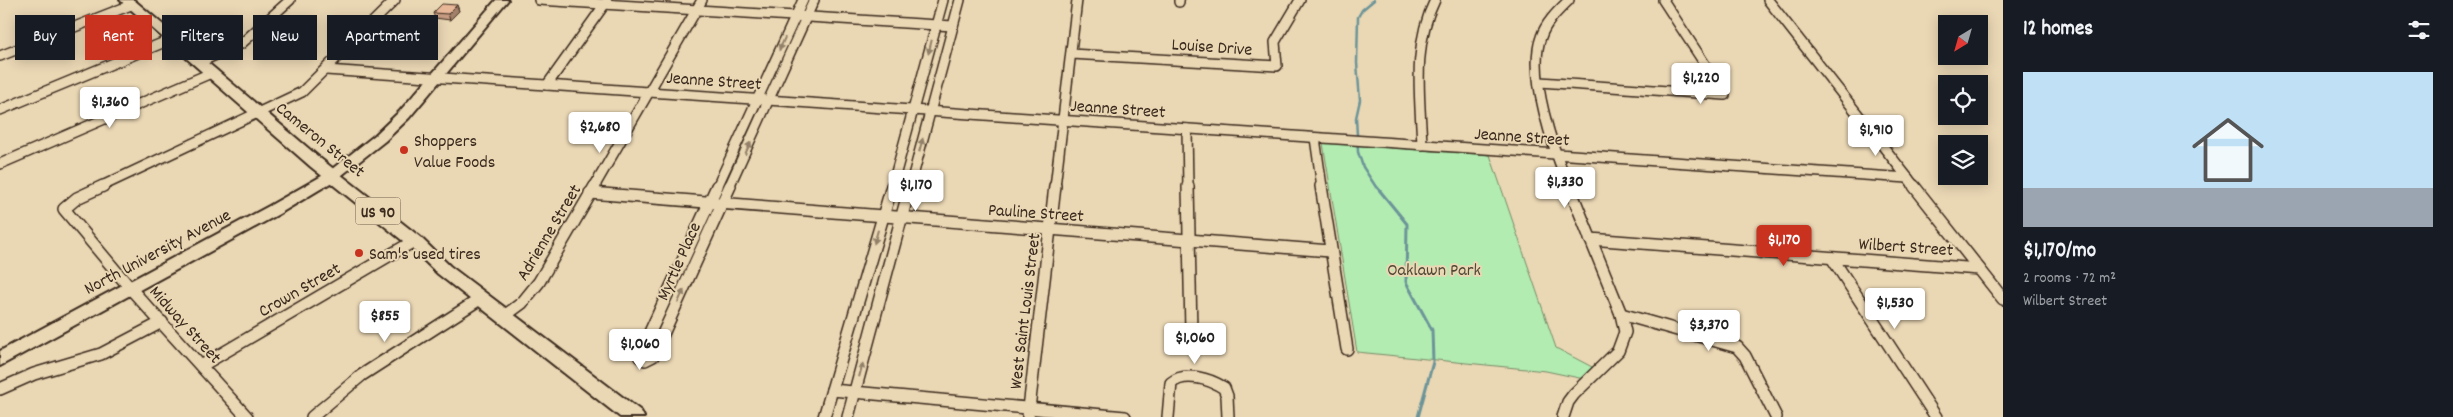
<!DOCTYPE html>
<html lang="en">
<head>
<meta charset="utf-8">
<style>
  body { margin:0; font-family:Dekko,sans-serif; background:#242831; color:#f1f3f6; height:100vh; display:flex; flex-direction:column; font-size:19px; white-space:nowrap }
  * { box-sizing:border-box; margin:0 }
  p { font-size:16px; color:#9ea1a6 }
  .icon { flex:none; width:28px; height:28px; fill:none; stroke:currentColor; stroke-width:2; stroke-linecap:round; stroke-linejoin:round }
  .map { position:relative; flex:1; overflow:hidden }
  .drawer { display:flex; flex-direction:column; background:#171b24; width:450px }
  .drawer>* { flex:none }
  .top-card { position:absolute; left:15px; top:15px; width:475px; height:45px; display:flex; gap:10px }
  .needle { width:32px; rotate:217deg }
  .buttons { position:absolute; left:1938px; top:15px; display:grid; gap:10px }
  .buttons a { display:grid; place-items:center; width:50px; height:50px; border-radius:0px; background:#171b24; box-shadow:0 2px 12px #0003; font-size:25px }
  .price { position:absolute; translate:-50% -42px; padding:0 11px; border-radius:5px; background:#fff; color:#222; font-size:16px; line-height:32px; filter:drop-shadow(0 1px 2px #0008) }
  .price::after { content:''; position:absolute; left:50%; top:30px; width:15px; height:11px; margin-left:-8px; background:inherit; clip-path:polygon(0 0,100% 0,50% 100%) }
  .price.active { background:#c8321e; color:#fff }
  ul { padding:0; list-style:none }
  li { display:grid; align-content:center; gap:10px; height:265px; padding:0 20px }
  li span { display:grid; place-items:center; height:155px; border-radius:0px; color:#555 }
  li>.icon { margin-inline-start:auto }
  span .icon { width:90px; height:90px; fill:#fffc; stroke-width:1 }
  li b { font-size:21px }
  h2 { display:flex; justify-content:space-between; align-items:center; height:60px; padding:0 20px; font-size:21px }
  .tag { padding:0 18px; border-radius:0px; background:#171b24; box-shadow:0 2px 12px #0003; font-size:18px; line-height:45px }
  .tag.active { background:#c8321e; color:#fff }
  main { display:flex; flex:1; min-height:0 }
  .map>svg:first-child { display:block }
  .green { fill:#b2ecb1; stroke:#768b68 }
  .lines { fill:none; stroke-linecap:round; stroke-linejoin:round }
  .stream-far1 { stroke:#6c9498; stroke-width:2.5 }
  .stream { stroke:#6c9498; stroke-width:3 }
  .minor-far1-casing { stroke:#3b2a1e; stroke-width:12 }
  .minor-casing { stroke:#3b2a1e; stroke-width:14 }
  .secondary-casing { stroke:#3b2a1e; stroke-width:4 }
  .primary-casing { stroke:#3b2a1e; stroke-width:4 }
  .minor-far1 { stroke:#ead7b4; stroke-width:9 }
  .minor { stroke:#ead7b4; stroke-width:11 }
  .secondary { fill:#ead7b4; fill-rule:evenodd }
  .primary { fill:#ead7b4; fill-rule:evenodd }
  .wall { fill:#c89d83; stroke:#3b2a1e }
  .shaded-wall { fill:#a2806a; stroke:#3b2a1e }
  .building { fill:#e8b798; stroke:#3b2a1e }
  .oneway { fill:#928069 }
  .poi-dot { fill:#c8321e; stroke:#ead7b4; stroke-width:2 }
  .labels { text-anchor:middle; stroke-width:4; stroke-linejoin:round; paint-order:stroke }
  .shield { fill:#ead7b4; stroke:#705e4b; stroke-width:1 }
  .shield-label { font-size:16px; font-weight:bold; fill:#3b2a1e }
  .street-label { font-size:18px; fill:#3b2a1e; stroke:#ead7b4 }
  .poi-label { font-size:18px; fill:#3b2a1e; stroke:#ead7b4; text-anchor:start }
  .park-label { font-size:18px; fill:#4d4734; stroke:#ead7b4 }
</style>
</head>
<body>
<main>
<div class="map">
<svg width="2003" height="417" viewBox="0 0 2003 417">
  <rect width="100%" height="100%" fill="#ead7b4"/>
  <filter id="ink" filterUnits="userSpaceOnUse"><feTurbulence type="fractalNoise" baseFrequency=".02" numOctaves="2"/><feDisplacementMap in="SourceGraphic" scale="10" xChannelSelector="R" yChannelSelector="G"/><feConvolveMatrix kernelMatrix="1 2 1 2 8 2 1 2 1" color-interpolation-filters="sRGB"/></filter>
  <g filter="url(#ink)">
    <!-- green -->
    <path class="green" d="M1323,143L1490,155L1556,348L1592,367L1584,379L1546,371L1357,352Z"/>
    <g class="lines">
      <!-- stream-far1 -->
      <path class="stream-far1" d="M1374,0L1362,10L1358,17L1357,63L1360,100L1356,118L1358,152L1363,167L1376,187"/>
      <!-- stream -->
      <path class="stream" d="M1376,186L1407,224L1406,282L1432,330L1433,362L1418,417"/>
      <defs>
        <g id="minor-far1">
          <path d="M539,0L953,26"/>
          <path d="M1179,0V2"/>
          <path d="M1569,0C1558,11 1546,22 1541,37C1527,75 1554,151 1569,187"/>
          <path d="M1768,0L1915,187"/>
          <path d="M1071,54L1277,66L1275,42L1300,0"/>
          <path d="M0,56L131,5"/>
          <path d="M200,62L241,44L290,0"/>
          <path d="M326,70L1908,178"/>
          <path d="M1540,82L1725,95L1663,0"/>
          <path d="M547,85L607,1"/>
          <path d="M0,110L172,39"/>
          <path d="M1187,129L1188,187"/>
          <path d="M1315,138L1322,187"/>
          <path d="M1422,145C1420,96 1412,46 1435,0"/>
          <path d="M0,164L211,73"/>
          <path d="M100,187L302,92L395,0"/>
          <path d="M594,187L702,0"/>
          <path d="M717,187L803,0"/>
          <path d="M729,187L814,0"/>
          <path d="M892,187L943,0"/>
          <path d="M910,187L960,0"/>
          <path d="M1055,187L1077,0"/>
        </g>
        <g id="minor">
          <path d="M103,186L77,198L64,209L130,288L247,417"/>
          <path d="M717,186L640,354V357L645,360L653,356L730,186"/>
          <path d="M1188,186L1191,331"/>
          <path d="M1321,186L1347,349"/>
          <path d="M1914,186L2003,299"/>
          <path d="M590,193L1330,251"/>
          <path d="M1590,239L1979,269"/>
          <path d="M1832,258L1936,417"/>
          <path d="M1621,314L1737,347L1745,356L1776,417"/>
          <path d="M503,317L522,303L539,282L595,186"/>
          <path d="M201,366L414,241"/>
          <path d="M0,389L34,374L101,354L162,322"/>
          <path d="M832,390L1125,417"/>
          <path d="M312,417L362,375L480,299"/>
          <path d="M824,417L892,186"/>
          <path d="M848,417L910,186"/>
          <path d="M1028,417L1055,186"/>
          <path d="M1168,417L1171,383C1185,371 1210,379 1224,388L1227,396L1228,417"/>
          <path d="M1563,417L1568,402L1574,394L1618,351L1625,332L1621,314L1569,186"/>
        </g>
        <path id="secondary" d="M496,0H508L409,118L385,141L337,179L279,214L0,366V351L269,206L327,173L375,135L399,112Z"/>
        <path id="primary" d="M120,0H134L321,159L420,237L450,266L641,411L644,417H620L438,274L408,245L311,167Z"/>
      </defs>
      <!-- minor-far1 casing -->
      <use href="#minor-far1" class="minor-far1-casing"/>
      <!-- minor casing -->
      <use href="#minor" class="minor-casing"/>
      <!-- secondary casing -->
      <use href="#secondary" class="secondary-casing"/>
      <!-- primary casing -->
      <use href="#primary" class="primary-casing"/>
      <!-- minor-far1 -->
      <use href="#minor-far1" class="minor-far1"/>
      <!-- minor -->
      <use href="#minor" class="minor"/>
      <!-- secondary -->
      <use href="#secondary" class="secondary"/>
      <!-- primary -->
      <use href="#primary" class="primary"/>
    </g>
    <!-- wall -->
    <path class="wall" d="M457,5L459,11L450,20L435,18L433,13Z"/>
    <!-- shaded-wall -->
    <path class="shaded-wall" d="M457,5L459,11L450,20L448,14Z"/>
    <!-- building -->
    <path class="building" d="M442,4L457,5L448,14L433,13Z"/>
    <!-- one-way arrows -->
    <defs><path id="oneway-solid" d="M-6-.8H1V-3.2L6.5 0L1 3.2V.8H-6Z" transform="scale(1.25)"/></defs>
    <g class="oneway">
      <use href="#oneway-solid" transform="translate(782 44) rotate(114)"/>
      <use href="#oneway-solid" transform="translate(930 47) rotate(104)"/>
      <use href="#oneway-solid" transform="translate(921 145) rotate(-75)"/>
      <use href="#oneway-solid" transform="translate(748 148) rotate(-65)"/>
      <use href="#oneway-solid" transform="translate(876 237) rotate(106)"/>
      <use href="#oneway-solid" transform="translate(681 296) rotate(-66)"/>
      <use href="#oneway-solid" transform="translate(861 370) rotate(-75)"/>
    </g>
  </g>
  <!-- markers -->
  <g class="poi-dot">
    <circle cx="404" cy="150" r="5"/>
    <circle cx="359" cy="253" r="5"/>
  </g>
  <g class="labels">
    <!-- shield labels -->
    <rect class="shield" x="355.5" y="197.5" width="45" height="27" rx="4"/>
    <g class="shield-label">
      <text x="378" y="217">US 90</text>
    </g>
    <!-- street labels -->
    <g class="street-label">
      <text transform="translate(1212 46) rotate(4)" y="6">Louise Drive</text>
      <text transform="translate(714 80) rotate(4)" y="6">Jeanne Street</text>
      <text transform="translate(1118 108) rotate(4)" y="6">Jeanne Street</text>
      <text transform="translate(1522 136) rotate(4)" y="6">Jeanne Street</text>
      <text transform="translate(321 139) rotate(39)" y="6">Cameron Street</text>
      <text transform="translate(1036 212) rotate(4)" y="6">Pauline Street</text>
      <text transform="translate(548 232) rotate(-59)" y="6">Adrienne Street</text>
      <text transform="translate(1906 246) rotate(4)" y="6">Wilbert Street</text>
      <text transform="translate(157 251) rotate(-28)" y="6">North University Avenue</text>
      <text transform="translate(678 261) rotate(-66)" y="6">Myrtle Place</text>
      <text transform="translate(299 289) rotate(-30)" y="6">Crown Street</text>
      <text transform="translate(1024 311) rotate(-83)" y="6">West Saint Louis Street</text>
      <text transform="translate(186 324) rotate(48)" y="6">Midway Street</text>
    </g>
    <!-- poi labels -->
    <g class="poi-label">
      <text x="414" y="146">Shoppers<tspan x="414" dy="21">Value Foods</tspan></text>
      <text x="369" y="259">Sam's used tires</text>
    </g>
    <!-- park labels -->
    <g class="park-label">
      <text x="1434" y="275">Oaklawn Park</text>
    </g>
  </g>
</svg>
<div class="buttons">
<a><svg class="needle" viewBox="-14 -14 28 28"><path d="M0-13l5 13h-10z" fill="#e53935"/><path d="M0 13l5-13h-10z" fill="#9ea1a6"/></svg></a>
<a><svg class="icon" aria-label="locate" viewBox="0 0 24 24"><circle cx="12" cy="12" r="6"/><path d="M12 2v4M12 18v4M2 12h4M18 12h4"/></svg></a>
<a><svg class="icon" aria-label="layers" viewBox="0 0 24 24"><path d="M12 4l9 5-9 5-9-5zM3 14l9 5 9-5"/></svg></a>
</div>
<b class="price" style="left:1701px;top:105px">$1,220</b>
<b class="price" style="left:110px;top:129px">$1,360</b>
<b class="price" style="left:600px;top:154px">$2,680</b>
<b class="price" style="left:1876px;top:157px">$1,910</b>
<b class="price" style="left:1565px;top:209px">$1,330</b>
<b class="price" style="left:916px;top:212px">$1,170</b>
<b class="price active" style="left:1784px;top:267px">$1,170</b>
<b class="price" style="left:1895px;top:330px">$1,530</b>
<b class="price" style="left:385px;top:343px">$855</b>
<b class="price" style="left:1709px;top:352px">$3,370</b>
<b class="price" style="left:1195px;top:365px">$1,060</b>
<b class="price" style="left:640px;top:371px">$1,060</b>
<div class="top-card">
<a class="tag">Buy</a>
<a class="tag active">Rent</a>
<a class="tag">Filters</a>
<a class="tag">New</a>
<a class="tag">Apartment</a>
</div>
</div>
<section class="drawer">
<h2>12 homes<svg class="icon" aria-label="filters" viewBox="0 0 24 24"><path d="M4 7h16M4 17h16"/><circle cx="9" cy="7" r="2"/><circle cx="15" cy="17" r="2"/></svg></h2>
<ul>
<li><span style="background:linear-gradient(#bfe0f5 75%,#9aa5b1 0)"><svg class="icon" aria-label="home" viewBox="0 0 24 24"><path d="M3 11l9-7 9 7M6 9v11h12V9"/></svg></span><div><b>$1,170/mo</b><p>2 rooms · 72 m²</p><p>Wilbert Street</p></div></li>
</ul>
</section>
</main>
</body>
</html>
